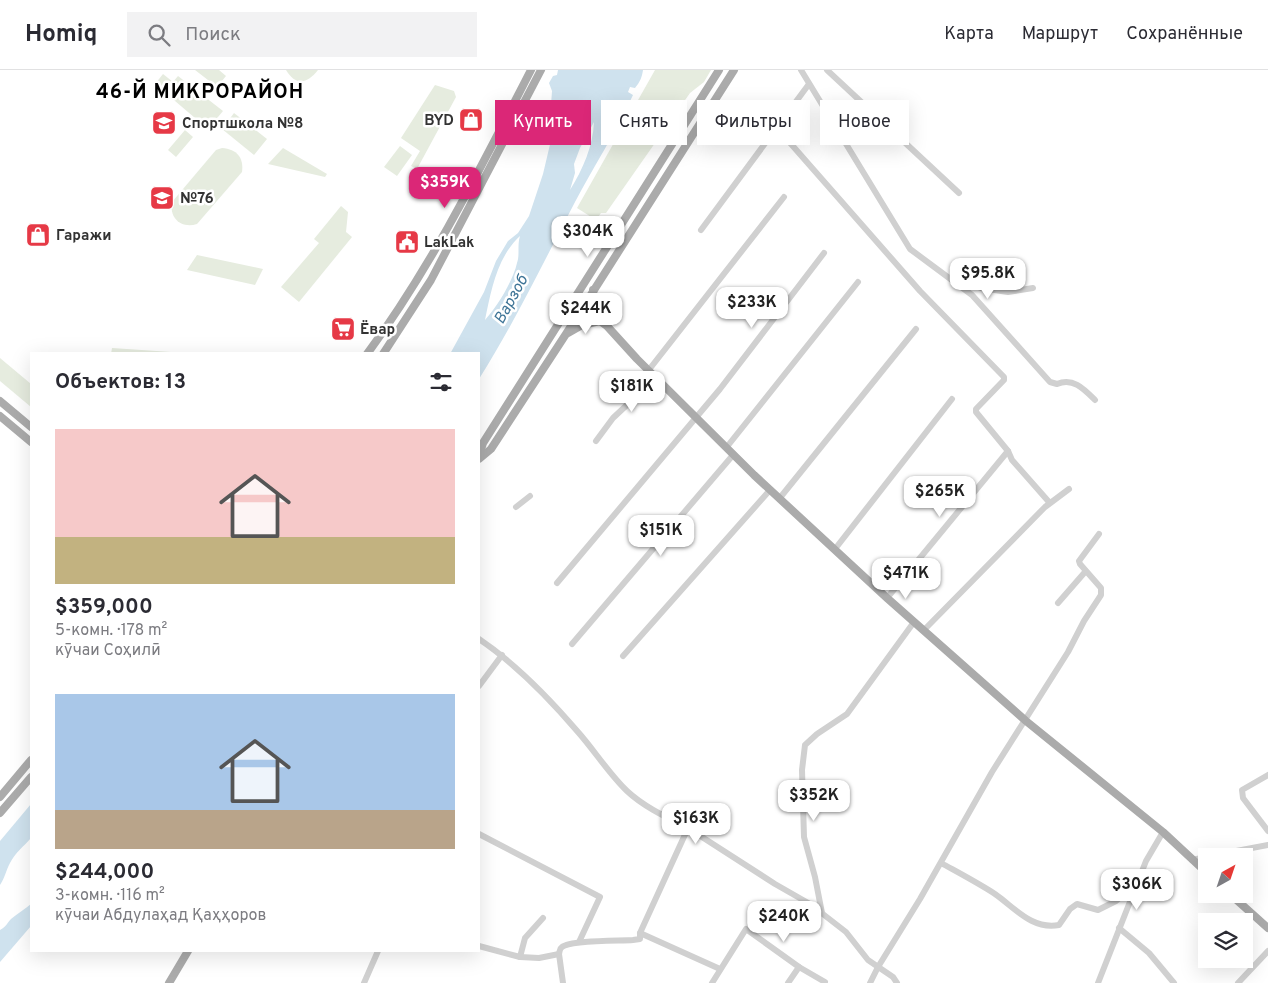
<!DOCTYPE html>
<html lang="ru">
<head>
<meta charset="utf-8">
<style>
  body { margin:0; font-family:Overpass,sans-serif; background:#f2f2f3; color:#2b2b33; height:100vh; display:flex; flex-direction:column; font-size:19px; white-space:nowrap }
  * { box-sizing:border-box; margin:0 }
  p { font-size:16px; color:#7c7c81 }
  .icon { flex:none; width:28px; height:28px; fill:none; stroke:currentColor; stroke-width:2; stroke-linecap:round; stroke-linejoin:round }
  .map { position:relative; flex:1; overflow:hidden }
  .drawer { position:absolute; left:30px; top:282px; width:450px; height:600px; display:flex; flex-direction:column; background:#fff; border-radius:0px; box-shadow:0 5px 20px #0002 }
  .drawer>* { flex:none }
  .top-card { position:absolute; left:495px; top:30px; width:475px; height:45px; display:flex; gap:10px }
  .needle { width:32px; rotate:40deg }
  .controls { position:absolute; left:1198px; top:778px; display:grid; gap:10px }
  .controls a { display:grid; place-items:center; width:55px; height:55px; border-radius:0px; background:#fff; box-shadow:0 5px 20px #0002; font-size:25px }
  .price { position:absolute; translate:-50% -42px; padding:0 11px; border-radius:10px; background:#fff; color:#222; font-size:16px; line-height:32px; filter:drop-shadow(0 1px 2px #0008) }
  .price::after { content:''; position:absolute; left:50%; top:30px; width:15px; height:11px; margin-left:-8px; background:inherit; clip-path:polygon(0 0,100% 0,50% 100%) }
  .price.current { background:#db2777; color:#fff }
  ul { padding:0; list-style:none }
  li { display:grid; align-content:center; gap:10px; height:265px; padding:0 25px }
  li span { display:grid; place-items:center; height:155px; border-radius:0px; color:#555 }
  li>.icon { margin-inline-start:auto }
  span .icon { width:90px; height:90px; fill:#fffc; stroke-width:1 }
  li b { font-size:21px }
  h2 { display:flex; justify-content:space-between; align-items:center; height:60px; padding:0 25px; font-size:21px }
  .tag { padding:0 18px; border-radius:0px; background:#fff; box-shadow:0 5px 20px #0002; font-size:18px; line-height:45px }
  .tag.current { background:#db2777; color:#fff }
  header { display:flex; align-items:center; gap:30px; box-sizing:border-box; height:70px; padding:0 25px; background:#fff; border-bottom:1px solid #e1e1e2 }
  header strong { font-size:24px }
  nav { display:flex; gap:28px; margin-inline-start:auto; font-size:18px }
  .search { width:350px; height:45px; background:#f2f2f3; display:flex; align-items:center; gap:12px; box-sizing:border-box; padding:0 18px; border-radius:0px; color:#7c7c81; font-size:19px }
  .map>svg:first-child { display:block }
  .green { fill:#e6ecdf }
  .water { fill:#cfe2ee; fill-rule:evenodd }
  .lines { fill:none; stroke-linecap:round; stroke-linejoin:round }
  .minor { stroke:#d0d0d0; stroke-width:6 }
  .major { stroke:#ababab; stroke-width:8 }
  .labels { text-anchor:middle; stroke-width:5; stroke-linejoin:round; paint-order:stroke }
  .poi-label { font-size:15px; font-weight:bold; fill:#333; stroke:#fff; text-anchor:start }
  .water-label { font-size:16px; font-style:italic; fill:#3f7597; stroke:#fff }
  .district-label { font-size:20px; font-weight:bold; letter-spacing:1px; fill:#000; stroke:#fff }
</style>
</head>
<body>
<header>
<strong>Homiq</strong>
<div class="search"><svg class="icon" aria-label="search" viewBox="0 0 24 24"><circle cx="10" cy="10" r="6"/><path d="M15 15l6 6"/></svg>Поиск</div>
<nav><a>Карта</a><a>Маршрут</a><a>Сохранённые</a></nav>
</header>
<div class="map">
<svg width="1268" height="913" viewBox="0 0 1268 913">
  <rect width="100%" height="100%" fill="#fff"/>
  <!-- green -->
  <g class="green">
    <path d="M195,0H219L226,6L217,17Z"/>
    <path d="M286,0H318C308,13 296,17 286,0Z"/>
    <path d="M655,0H711L704,12L690,23L606,143H601L596,150L577,138Z"/>
    <path d="M163,4L173,12L178,6L223,41L208,59L155,14Z"/>
    <path d="M435,15L454,21L456,27L417,99L411,96L420,81L401,68Z"/>
    <path d="M234,43L267,69L254,85L222,59Z"/>
    <path d="M185,60L193,67L176,87L168,80Z"/>
    <path d="M400,76L412,85L397,106L384,97Z"/>
    <path d="M222,78C237,79 244,88 242,102L197,154C181,159 169,148 172,132L216,80Z"/>
    <path d="M283,78L327,104L325,107L268,94Z"/>
    <path d="M341,136L348,142L346,162L352,167L299,232L281,217L319,173L314,169Z"/>
    <path d="M197,185L263,199L255,215L187,200Z"/>
    <path d="M112,278L186,283L111,284Z"/>
    <path d="M0,288L31,314V337L0,311Z"/>
  </g>
  <!-- water -->
  <g class="water">
    <path d="M558,0H643C642,7 640,12 635,18L630,17L628,22L633,25C616,62 594,96 575,132C544,191 515,252 479,309V284H450L484,222L496,191L508,171L518,163L529,146L543,104L552,66L551,35L552,21L549,13L553,6L557,5ZM594,52C593,76 583,99 570,120L575,103L574,94L580,78ZM520,166C517,175 520,185 517,193C513,211 497,237 485,250C491,221 497,187 520,166Z"/>
    <path d="M31,734V768C24,776 15,783 10,793C6,800 5,808 0,815V771Z"/>
    <path d="M31,834V856L0,892V860C6,857 7,853 11,849C17,844 25,839 31,834Z"/>
  </g>
  <g class="lines">
    <!-- minor -->
    <g class="minor">
      <path d="M801,0L910,179L972,225L1050,312L1057,314C1073,307 1084,319 1095,330"/>
      <path d="M827,0L959,123"/>
      <path d="M777,58L920,221L1004,307V310L976,339V342L1008,381L1012,390L1049,432"/>
      <path d="M701,160L809,14"/>
      <path d="M955,209L981,218L1008,222L1033,218"/>
      <path d="M648,301L784,127"/>
      <path d="M596,371L613,348L644,319L654,306"/>
      <path d="M726,378L858,212"/>
      <path d="M779,429L916,259"/>
      <path d="M516,437L530,426"/>
      <path d="M835,479L952,329"/>
      <path d="M557,513L720,319L824,183"/>
      <path d="M887,528L1008,381"/>
      <path d="M1058,533L1085,502"/>
      <path d="M924,560L1045,437L1069,419"/>
      <path d="M479,569C516,594 549,628 578,662C594,680 610,705 627,721C644,737 668,748 688,758"/>
      <path d="M572,574L733,385"/>
      <path d="M623,586L770,420"/>
      <path d="M479,616L502,585"/>
      <path d="M1268,705L1242,720L1243,728L1268,761"/>
      <path d="M479,764L600,827L579,872"/>
      <path d="M1210,786L1268,775"/>
      <path d="M1192,790L1206,787"/>
      <path d="M941,793C959,803 978,813 995,824C1015,838 1032,860 1059,855L1070,839L1077,834L1098,840L1116,831L1137,813"/>
      <path d="M822,843L815,807L804,767L802,700L805,675L817,664L847,644L914,552"/>
      <path d="M1119,858L1149,883L1174,913"/>
      <path d="M640,863L720,899"/>
      <path d="M479,876L520,887L539,888L559,884"/>
      <path d="M520,887L525,868L543,848"/>
      <path d="M364,913L378,881"/>
      <path d="M563,913L559,884C560,881 559,879 562,877C570,870 620,871 633,870L640,869V863L688,758L775,814L810,834L846,862L868,890L893,907L897,913"/>
      <path d="M712,913L746,859L799,897L825,912"/>
      <path d="M788,913L799,897"/>
      <path d="M870,913L878,897L920,829L992,702L1068,582L1084,551L1101,525V518L1080,494L1079,491L1099,464"/>
      <path d="M1098,913L1146,791L1163,762"/>
      <path d="M1238,913L1268,881"/>
    </g>
    <!-- major -->
    <g class="major">
      <path d="M593,220L595,241L600,251L607,256L637,289L754,405L887,528L1026,651L1163,762L1206,802"/>
      <path d="M568,263L582,255L600,251"/>
      <path d="M367,284C432,196 481,97 531,0"/>
      <path d="M383,284L431,210L541,0"/>
      <path d="M0,331L31,357"/>
      <path d="M0,346L31,372"/>
      <path d="M479,386L483,373L719,0"/>
      <path d="M479,389L491,379L566,264L734,0"/>
      <path d="M0,727L31,690"/>
      <path d="M0,743L31,707"/>
      <path d="M1230,824L1268,858"/>
      <path d="M169,913L188,881"/>
    </g>
  </g>
  <!-- icons -->
  <defs>
    <symbol id="shop-square" viewBox="-11 -11 22 22"><rect x="-9" y="-9" width="18" height="18" rx="4" fill="#e63946" stroke="#fff"/><path d="M-5-2.5h2.3a2.7 3.5 0 0 1 5.4 0H5L5.5 6h-11ZM-1.5-2.5h3a1.5 2.3 0 0 0-3 0Z" fill="#fff"/></symbol>
    <symbol id="school-square" viewBox="-11 -11 22 22"><rect x="-9" y="-9" width="18" height="18" rx="4" fill="#e63946" stroke="#fff"/><path d="M0-5L7-2L0 1L-7-2ZM-4 1L0 2.5L4 1V4Q0 6-4 4Z" fill="#fff"/></symbol>
    <symbol id="civic-square" viewBox="-11 -11 22 22"><rect x="-9" y="-9" width="18" height="18" rx="4" fill="#e63946" stroke="#fff"/><path d="M-.6-6.5H3V-4.5H.6V-3L4-1V1h2V6H-6V1h2V-1L-.6-3ZM-1.2 2.5V6h2.4V2.5Z" fill="#fff"/></symbol>
    <symbol id="supermarket-square" viewBox="-11 -11 22 22"><rect x="-9" y="-9" width="18" height="18" rx="4" fill="#e63946" stroke="#fff"/><path d="M-6-5.5h2.5l.6 2H6L4.5 2H-2.5L-4.4-4H-6ZM-1.5 3.2a1.3 1.3 0 1 0 .1 0ZM3 3.2a1.3 1.3 0 1 0 .1 0Z" fill="#fff"/></symbol>
  </defs>
  <g fill-rule="evenodd">
    <use href="#shop-square" x="457" y="36" width="28" height="28"/>
    <use href="#school-square" x="150" y="39" width="28" height="28"/>
    <use href="#school-square" x="148" y="114" width="28" height="28"/>
    <use href="#shop-square" x="24" y="151" width="28" height="28"/>
    <use href="#civic-square" x="393" y="158" width="28" height="28"/>
    <use href="#supermarket-square" x="329" y="245" width="28" height="28"/>
  </g>
  <g class="labels">
    <!-- poi labels -->
    <g class="poi-label">
      <text x="454" y="55" text-anchor="end">BYD</text>
      <text x="182" y="58">Спортшкола №8</text>
      <text x="180" y="133">№76</text>
      <text x="56" y="170">Гаражи</text>
      <text x="424" y="177">LakLak</text>
      <text x="360" y="264">Ёвар</text>
    </g>
    <!-- water labels -->
    <g class="water-label">
      <text transform="translate(510 229) rotate(-61)" y="6">Варзоб</text>
    </g>
    <!-- district labels -->
    <g class="district-label">
      <text x="200" y="28">46-Й МИКРОРАЙОН</text>
    </g>
  </g>
</svg>
<div class="controls">
<a><svg class="needle" viewBox="-14 -14 28 28"><path d="M0-13l5 13h-10z" fill="#e53935"/><path d="M0 13l5-13h-10z" fill="#7c7c81"/></svg></a>
<a><svg class="icon" aria-label="layers" viewBox="0 0 24 24"><path d="M12 4l9 5-9 5-9-5zM3 14l9 5 9-5"/></svg></a>
</div>
<b class="price current" style="left:445px;top:139px">$359K</b>
<b class="price" style="left:588px;top:188px">$304K</b>
<b class="price" style="left:988px;top:230px">$95.8K</b>
<b class="price" style="left:752px;top:259px">$233K</b>
<b class="price" style="left:586px;top:265px">$244K</b>
<b class="price" style="left:632px;top:343px">$181K</b>
<b class="price" style="left:940px;top:448px">$265K</b>
<b class="price" style="left:661px;top:487px">$151K</b>
<b class="price" style="left:906px;top:530px">$471K</b>
<b class="price" style="left:814px;top:752px">$352K</b>
<b class="price" style="left:696px;top:775px">$163K</b>
<b class="price" style="left:1137px;top:841px">$306K</b>
<b class="price" style="left:784px;top:873px">$240K</b>
<div class="top-card">
<a class="tag current">Купить</a>
<a class="tag">Снять</a>
<a class="tag">Фильтры</a>
<a class="tag">Новое</a>
</div>
<section class="drawer">
<h2>Объектов: 13<svg class="icon" aria-label="filters" viewBox="0 0 24 24"><path d="M4 7h16M4 17h16"/><circle cx="9" cy="7" r="2"/><circle cx="15" cy="17" r="2"/></svg></h2>
<ul>
<li><span style="background:linear-gradient(#f6c9c9 70%,#c2b280 0)"><svg class="icon" aria-label="home" viewBox="0 0 24 24"><path d="M3 11l9-7 9 7M6 9v11h12V9"/></svg></span><div><b>$359,000</b><p>5-комн. · 178 m²</p><p>кӯчаи Соҳилӣ</p></div></li>
<li><span style="background:linear-gradient(#a9c7e8 75%,#b9a48a 0)"><svg class="icon" aria-label="home" viewBox="0 0 24 24"><path d="M3 11l9-7 9 7M6 9v11h12V9"/></svg></span><div><b>$244,000</b><p>3-комн. · 116 m²</p><p>кӯчаи Абдулаҳад Қаҳҳоров</p></div></li>
</ul>
</section>
</div>
</body>
</html>
